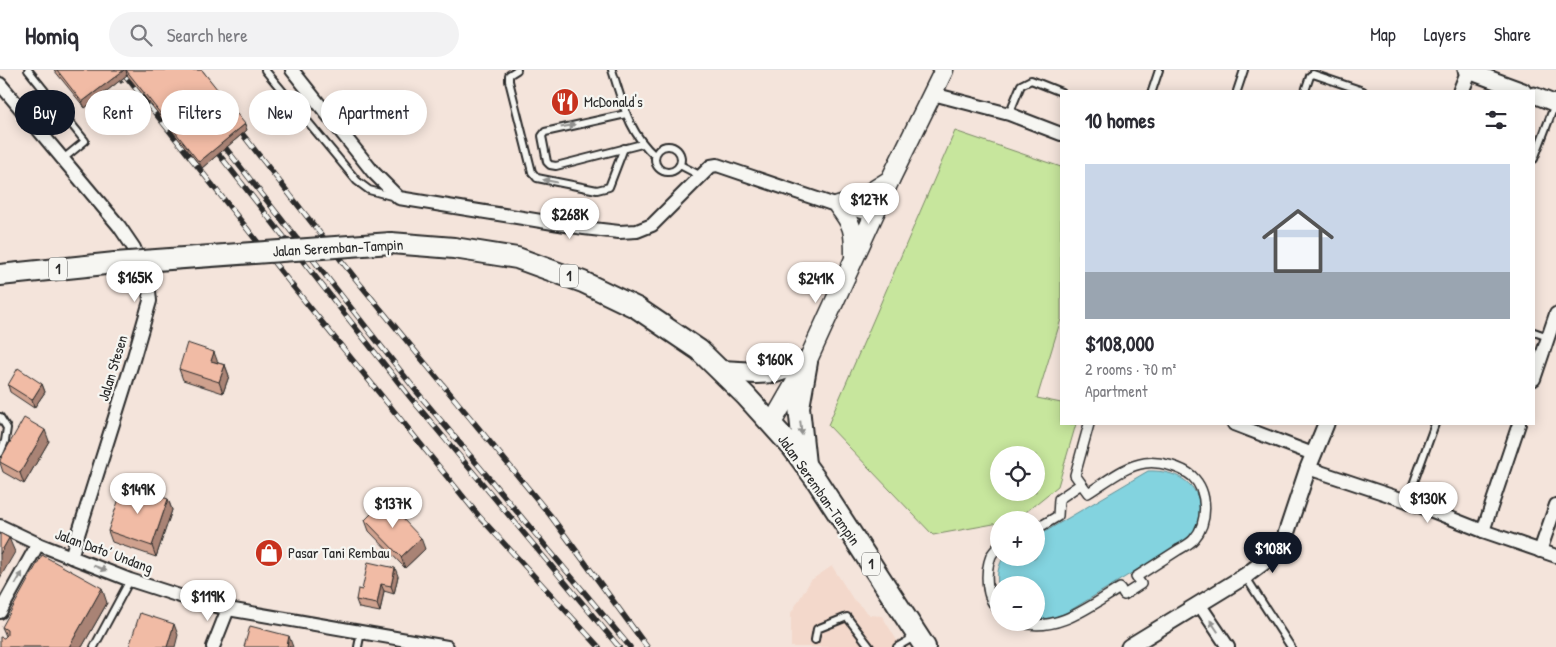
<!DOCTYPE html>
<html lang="en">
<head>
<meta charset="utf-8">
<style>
  body { margin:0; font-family:"Patrick Hand",sans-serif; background:#f2f2f3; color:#2b2b33; height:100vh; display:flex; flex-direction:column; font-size:19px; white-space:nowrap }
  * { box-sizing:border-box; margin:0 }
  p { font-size:16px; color:#7c7c81 }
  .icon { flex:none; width:28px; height:28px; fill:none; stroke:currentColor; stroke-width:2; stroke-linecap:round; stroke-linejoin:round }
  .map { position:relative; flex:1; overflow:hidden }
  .details { position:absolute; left:1060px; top:20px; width:475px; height:335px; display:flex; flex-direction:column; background:#fff; border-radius:0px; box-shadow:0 2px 12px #0003 }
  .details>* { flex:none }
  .top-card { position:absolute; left:15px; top:20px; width:475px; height:45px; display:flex; gap:10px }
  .controls { position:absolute; left:990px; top:376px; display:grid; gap:10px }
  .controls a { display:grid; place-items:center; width:55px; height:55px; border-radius:50%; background:#fff; box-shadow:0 2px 12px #0003; font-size:25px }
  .price { position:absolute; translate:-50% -42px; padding:0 11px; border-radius:18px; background:#fff; color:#222; font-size:16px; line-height:32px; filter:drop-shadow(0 1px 2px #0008) }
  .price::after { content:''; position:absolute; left:50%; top:30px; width:15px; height:11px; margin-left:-8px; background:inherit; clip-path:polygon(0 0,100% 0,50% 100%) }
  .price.selected { background:#111827; color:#fff }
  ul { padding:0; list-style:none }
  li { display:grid; align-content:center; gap:10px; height:265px; padding:0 25px }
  li span { display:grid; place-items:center; height:155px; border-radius:0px; color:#555 }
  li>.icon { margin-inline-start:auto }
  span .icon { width:90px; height:90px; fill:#fffc; stroke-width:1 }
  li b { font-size:21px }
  h2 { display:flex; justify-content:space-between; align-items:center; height:60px; padding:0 25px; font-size:21px }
  .pill { padding:0 18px; border-radius:22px; background:#fff; box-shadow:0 2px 12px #0003; font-size:18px; line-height:45px }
  .pill.selected { background:#111827; color:#fff }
  header { display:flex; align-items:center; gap:30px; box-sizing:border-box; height:70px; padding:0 25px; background:#fff; border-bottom:1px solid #e1e1e2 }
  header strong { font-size:24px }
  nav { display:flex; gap:28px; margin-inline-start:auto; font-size:18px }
  .search { width:350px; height:45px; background:#f2f2f3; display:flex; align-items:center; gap:12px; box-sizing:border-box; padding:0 18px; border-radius:28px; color:#7c7c81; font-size:19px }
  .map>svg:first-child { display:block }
  .built { fill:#f3d8cb }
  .green { fill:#c7e69d; stroke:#798864; fill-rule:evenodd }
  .water { fill:#83d3df; stroke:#609097 }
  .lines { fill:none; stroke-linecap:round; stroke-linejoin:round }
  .service-casing { stroke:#2b2b2b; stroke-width:10 }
  .pedestrian-casing { stroke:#2b2b2b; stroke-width:12 }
  .minor-casing { stroke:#2b2b2b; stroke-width:16 }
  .tertiary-casing { stroke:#2b2b2b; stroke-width:19 }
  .secondary-casing { stroke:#2b2b2b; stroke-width:21 }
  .trunk-casing { stroke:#2b2b2b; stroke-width:24 }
  .path { stroke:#2b2b2b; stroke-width:2.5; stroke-dasharray:4 4; stroke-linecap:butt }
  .service { stroke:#f6f6f2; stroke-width:6 }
  .pedestrian { stroke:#f6f6f2; stroke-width:9 }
  .minor { stroke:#f6f6f2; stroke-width:12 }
  .tertiary { stroke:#f6f6f2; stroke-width:15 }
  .secondary { stroke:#f6f6f2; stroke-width:18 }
  .trunk { stroke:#f6f6f2; stroke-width:20 }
  .rail-casing { stroke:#2b2b2b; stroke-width:5.5 }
  .rail { stroke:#f6f6f2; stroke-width:4; stroke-dasharray:11; stroke-linecap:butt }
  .trunk-bridge-casing { stroke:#2b2b2b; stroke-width:24; stroke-linecap:butt }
  .trunk-bridge { stroke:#f6f6f2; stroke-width:20 }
  .wall { fill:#cfa18e; stroke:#2b2b2b }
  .shaded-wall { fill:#a98374; stroke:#2b2b2b }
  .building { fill:#f1bba5; stroke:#2b2b2b }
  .oneway { fill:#90908e }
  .labels { text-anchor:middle; stroke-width:4.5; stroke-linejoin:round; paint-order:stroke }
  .shield { fill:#f6f6f2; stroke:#686867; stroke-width:1 }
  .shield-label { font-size:14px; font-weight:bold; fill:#2b2b2b }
  .poi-label { font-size:15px; fill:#2b2b2b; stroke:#f6f6f2; text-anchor:start }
  .street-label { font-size:15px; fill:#2b2b2b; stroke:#f6f6f2 }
</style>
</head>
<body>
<header>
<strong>Homiq</strong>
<div class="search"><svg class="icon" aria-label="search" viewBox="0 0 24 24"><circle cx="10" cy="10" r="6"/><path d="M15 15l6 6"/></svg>Search here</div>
<nav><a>Map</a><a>Layers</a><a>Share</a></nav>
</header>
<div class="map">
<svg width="1556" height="577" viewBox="0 0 1556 577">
  <rect width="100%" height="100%" fill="#f4e4db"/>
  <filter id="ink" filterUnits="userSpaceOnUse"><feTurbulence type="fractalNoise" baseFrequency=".02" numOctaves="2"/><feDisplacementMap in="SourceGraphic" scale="10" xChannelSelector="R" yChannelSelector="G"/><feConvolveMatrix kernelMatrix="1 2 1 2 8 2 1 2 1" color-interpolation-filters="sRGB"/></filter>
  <g filter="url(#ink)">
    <!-- built -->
    <path class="built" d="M832,496L853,529L870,545L882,546L901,577H791V543L811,510Z"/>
    <!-- green -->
    <path class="green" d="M955,61L1061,97V249L1037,328L1061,333V354H1076L1058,416L1016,450H999V453L933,465L828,355ZM999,385H1036V422H999Z"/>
    <!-- water -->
    <path class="water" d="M1148,401C1169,400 1193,408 1199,431C1200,438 1201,448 1198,455C1196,459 1192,464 1189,468L1058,548L1036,552V515H999V524C997,510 996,500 1003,488H1036V467Z"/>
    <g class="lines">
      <defs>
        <g id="service">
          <path d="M28,0L85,71L63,89"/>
          <path d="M265,0L357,111L369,120L395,127"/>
          <path d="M517,0L509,5V11L532,102L537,108L597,120L609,117L624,78"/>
          <path d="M612,0C623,33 628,62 655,86"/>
          <path d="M1152,21L1159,0"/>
          <path d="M1237,21L1244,0"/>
          <path d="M1305,21L1310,6L1313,4L1363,21"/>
          <path d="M626,44L545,62L542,66L547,92L550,95L556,96L642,74"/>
          <path d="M1009,44L1021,15L1031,10L1061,22"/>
          <circle cx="668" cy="89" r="13"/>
          <path d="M1534,89L1555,34"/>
          <path d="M680,95L701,106"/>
          <path d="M1534,262L1548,267"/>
          <path d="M0,347L7,358L5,371L0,383"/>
          <path d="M1407,431L1435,354"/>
          <path d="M1245,506L1291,577"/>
          <path d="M815,570L817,559L847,547L870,577"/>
          <path d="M94,577L130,510"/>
          <path d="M358,577L361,562"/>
          <path d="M897,577L916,566"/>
        </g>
        <g id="pedestrian">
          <path d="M1036,455H1043L1058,446L1059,429L1081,414"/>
          <path d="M999,476C996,479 993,482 991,486C985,501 985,529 999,540"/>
          <path d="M1019,552C1056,564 1090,536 1120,518L1124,525L1141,514L1136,507C1150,498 1164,489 1178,480C1183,477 1190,474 1194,469C1208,453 1209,422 1192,406C1181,397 1160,391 1145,393C1124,396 1106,412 1088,423L1075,405L1089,354"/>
        </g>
        <g id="minor">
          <path d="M292,0L373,102L399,128L584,158L619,162L637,161L652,155L711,96L717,95L838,136L874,145"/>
          <path d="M0,14L119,156L134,178L148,211L150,231L133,290L71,487"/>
          <path d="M933,24L1009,44L1061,64"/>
          <path d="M1534,309L1556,244"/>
          <path d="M1234,354L1313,384"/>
          <path d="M1308,398L1407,431L1483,461L1556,486"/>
          <path d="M0,456L38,474L130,510L189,529L228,539L447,577"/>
          <path d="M1483,461L1519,354"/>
          <path d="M1540,481L1556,435"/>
          <path d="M1199,534L1228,577"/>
          <path d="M0,542L38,474"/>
          <path d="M213,577L228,539"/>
        </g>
        <g id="tertiary">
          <path d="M1466,0L1523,21"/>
          <path d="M1461,21L1469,1"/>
          <path d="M1534,25L1556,34"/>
          <path d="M1129,577L1245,506L1272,486L1284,470L1308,398L1326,354"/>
        </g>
        <g id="secondary">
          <path d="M854,185C854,160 853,155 838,136L858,130L890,110"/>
          <path d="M772,353L807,292L890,110L944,0"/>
        </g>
        <g id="trunk">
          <path d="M391,173L454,178L517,188L583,212L637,238L699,280L746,326L792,377L817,411L925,577"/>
          <path d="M0,205L115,193"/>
          <path d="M722,301L756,303L775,302L807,292L799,337L805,394"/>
        </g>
      </defs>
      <!-- service casing -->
      <use href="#service" class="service-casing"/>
      <!-- pedestrian casing -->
      <use href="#pedestrian" class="pedestrian-casing"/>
      <!-- minor casing -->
      <use href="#minor" class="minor-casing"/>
      <!-- tertiary casing -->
      <use href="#tertiary" class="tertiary-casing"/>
      <!-- secondary casing -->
      <use href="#secondary" class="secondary-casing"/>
      <!-- trunk casing -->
      <use href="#trunk" class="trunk-casing"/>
      <!-- path -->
      <path class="path" d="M120,13L126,8L124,5"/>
      <!-- service -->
      <use href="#service" class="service"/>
      <!-- pedestrian -->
      <use href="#pedestrian" class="pedestrian"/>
      <!-- minor -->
      <use href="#minor" class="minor"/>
      <!-- tertiary -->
      <use href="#tertiary" class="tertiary"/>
      <!-- secondary -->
      <use href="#secondary" class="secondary"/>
      <!-- trunk -->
      <use href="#trunk" class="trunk"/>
      <defs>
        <g id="rail">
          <path d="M121,0L287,209L478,445L599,577"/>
          <path d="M233,52L355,208L550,445L647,577"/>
          <path d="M217,67L417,322L630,577"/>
          <path d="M210,73L410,327L619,577"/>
        </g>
      </defs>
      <!-- rail casing -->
      <use href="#rail" class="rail-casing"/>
      <!-- rail -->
      <use href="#rail" class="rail"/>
      <defs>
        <path id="trunk-bridge" d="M115,193L391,173"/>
      </defs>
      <!-- trunk-bridge casing -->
      <use href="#trunk-bridge" class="trunk-bridge-casing"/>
      <!-- trunk-bridge -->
      <use href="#trunk-bridge" class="trunk-bridge"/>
    </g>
    <!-- wall -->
    <g class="wall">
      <path d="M54,0H202L247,60L202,98L127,5L85,38Z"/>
      <path d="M218,293L225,295L229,306L223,323L183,310L179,299Z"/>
      <path d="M42,314L45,322L34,338L10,322L8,315Z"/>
      <path d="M49,371L24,414L3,402L0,393V390Z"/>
      <path d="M168,429L172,440L156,487L112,472L108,461Z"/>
      <path d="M365,450L425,479L405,498L369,461Z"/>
      <path d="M398,506L394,524L384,521L380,542L359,538L356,530L362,520Z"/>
      <path d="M107,533L82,577H0L4,568L6,566L2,557Z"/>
    </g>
    <!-- shaded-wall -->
    <g class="shaded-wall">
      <path d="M124,0H126L127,5L85,38L82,32Z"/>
      <path d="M245,54L247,60L202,98L199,92Z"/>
      <path d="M214,282L218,293L211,291Z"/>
      <path d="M225,295L229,306L223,323L219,312Z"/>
      <path d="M42,314L45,322L34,338L32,330Z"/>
      <path d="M45,360L49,371L24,414L20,403Z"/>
      <path d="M168,429L172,440L156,487L152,476Z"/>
      <path d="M9,468L15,482L0,508V484Z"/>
      <path d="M421,468L425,479L405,498L401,487Z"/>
      <path d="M395,498L398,506L394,524L391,516Z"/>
      <path d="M381,514L384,521L380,542L377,534Z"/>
      <path d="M102,518L107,533L82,577H69Z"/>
      <path d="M174,554L178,565L175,577H167Z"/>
      <path d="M289,566L293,577H287Z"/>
    </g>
    <!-- building -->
    <g class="building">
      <path d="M57,0H124L82,32Z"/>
      <path d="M126,0H202L245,54L199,92Z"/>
      <path d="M187,273L214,282L211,291L225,295L219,312L179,299Z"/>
      <path d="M18,298L42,314L32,330L8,315Z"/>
      <path d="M24,348L45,360L20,403L0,392V390Z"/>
      <path d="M124,414L168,429L152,476L108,461Z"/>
      <path d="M385,430L421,468L401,487L365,450Z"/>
      <path d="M0,463L9,468L0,484Z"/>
      <path d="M42,485L102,518L69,577H0V567L4,568L7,565V560L2,557Z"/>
      <path d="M368,492L395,498L391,516L381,514L377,534L356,530L358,519L362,520Z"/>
      <path d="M140,543L174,554L167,577H129Z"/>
      <path d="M250,556L289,566L287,576L290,577H244Z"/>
    </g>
    <!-- one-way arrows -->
    <defs><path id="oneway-solid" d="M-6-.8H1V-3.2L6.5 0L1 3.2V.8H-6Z" transform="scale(1.25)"/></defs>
    <g class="oneway">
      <use href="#oneway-solid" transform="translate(568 56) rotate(-12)"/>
      <use href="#oneway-solid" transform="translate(550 111) rotate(-169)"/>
      <use href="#oneway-solid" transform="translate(801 358) rotate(84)"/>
      <use href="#oneway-solid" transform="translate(100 498) rotate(21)"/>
      <use href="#oneway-solid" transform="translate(19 508) rotate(-61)"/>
      <use href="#oneway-solid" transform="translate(1214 556) rotate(-124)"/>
    </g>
  </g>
  <!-- icons -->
  <defs>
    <symbol id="restaurant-disc" viewBox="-11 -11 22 22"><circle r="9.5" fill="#c8321e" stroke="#f6f6f2"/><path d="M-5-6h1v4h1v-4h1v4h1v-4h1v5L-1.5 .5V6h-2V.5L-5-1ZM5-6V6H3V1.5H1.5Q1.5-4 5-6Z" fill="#fff"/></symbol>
    <symbol id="shop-disc" viewBox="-11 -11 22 22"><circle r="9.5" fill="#c8321e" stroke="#f6f6f2"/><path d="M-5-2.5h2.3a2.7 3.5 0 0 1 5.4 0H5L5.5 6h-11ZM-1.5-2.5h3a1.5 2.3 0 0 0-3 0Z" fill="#fff"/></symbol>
  </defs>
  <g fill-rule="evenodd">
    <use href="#restaurant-disc" x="549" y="16" width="32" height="32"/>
    <use href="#shop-disc" x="253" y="467" width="32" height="32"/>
  </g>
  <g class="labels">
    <!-- shield labels -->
    <g class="shield">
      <rect x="49" y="187.5" width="18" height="23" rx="4"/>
      <rect x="560" y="194.5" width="18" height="23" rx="4"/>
      <rect x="862" y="482.5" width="18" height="23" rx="4"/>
    </g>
    <g class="shield-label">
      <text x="58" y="204">1</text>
      <text x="569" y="211">1</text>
      <text x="871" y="499">1</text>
    </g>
    <!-- poi labels -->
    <g class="poi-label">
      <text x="584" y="37">McDonald's</text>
      <text x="288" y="488">Pasar Tani Rembau</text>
    </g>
    <!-- street labels -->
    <g class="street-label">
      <text transform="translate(338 178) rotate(-3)" y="5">Jalan Seremban-Tampin</text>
      <text transform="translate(113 298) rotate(-73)" y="5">Jalan Stesen</text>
      <text transform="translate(819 420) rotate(55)" y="5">Jalan Seremban-Tampin</text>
      <text transform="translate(104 481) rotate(20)" y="5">Jalan Dato’ Undang</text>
    </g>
  </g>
</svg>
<div class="controls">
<a><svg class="icon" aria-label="locate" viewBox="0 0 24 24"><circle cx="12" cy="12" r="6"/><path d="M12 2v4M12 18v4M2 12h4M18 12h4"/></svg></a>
<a>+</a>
<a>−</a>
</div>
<b class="price" style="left:869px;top:155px">$127K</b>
<b class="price" style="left:570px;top:170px">$268K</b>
<b class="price" style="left:135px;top:233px">$165K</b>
<b class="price" style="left:816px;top:234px">$241K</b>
<b class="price" style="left:775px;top:315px">$160K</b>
<b class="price" style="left:138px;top:445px">$149K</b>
<b class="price" style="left:1428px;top:454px">$130K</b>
<b class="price" style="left:393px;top:459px">$137K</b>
<b class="price selected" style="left:1273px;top:504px">$108K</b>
<b class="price" style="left:208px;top:552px">$119K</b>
<div class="top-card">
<a class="pill selected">Buy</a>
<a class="pill">Rent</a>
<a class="pill">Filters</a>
<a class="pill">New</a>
<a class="pill">Apartment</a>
</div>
<section class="details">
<h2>10 homes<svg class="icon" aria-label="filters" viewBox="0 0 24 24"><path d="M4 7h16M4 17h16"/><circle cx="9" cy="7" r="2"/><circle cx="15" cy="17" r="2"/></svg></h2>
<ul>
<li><span style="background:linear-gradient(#c9d6e8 70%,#9aa5b1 0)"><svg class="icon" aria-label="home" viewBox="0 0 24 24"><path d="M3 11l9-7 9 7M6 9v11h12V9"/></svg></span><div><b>$108,000</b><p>2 rooms · 70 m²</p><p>Apartment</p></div></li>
</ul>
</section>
</div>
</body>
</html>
